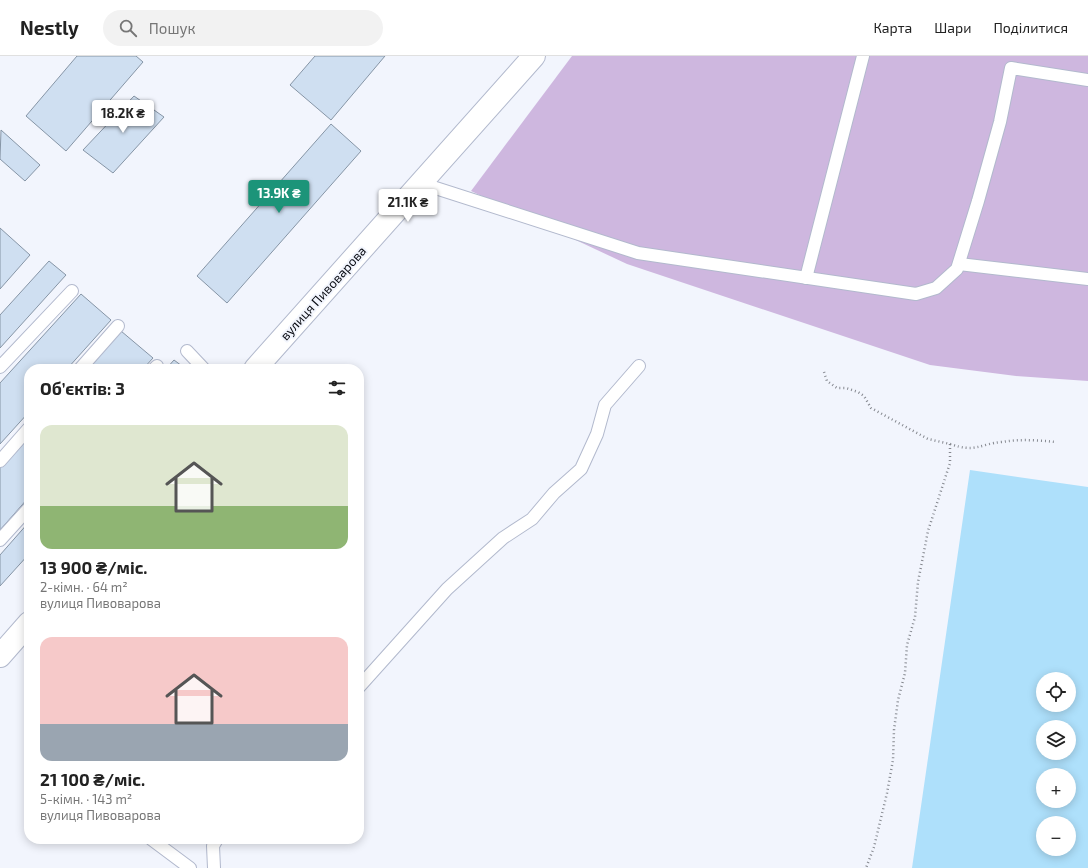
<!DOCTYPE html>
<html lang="uk">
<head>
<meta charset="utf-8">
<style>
  body { margin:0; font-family:"Exo 2",sans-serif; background:#f2f2f2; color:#222; height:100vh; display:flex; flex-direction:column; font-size:15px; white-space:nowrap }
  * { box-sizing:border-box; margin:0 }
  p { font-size:13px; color:#767676 }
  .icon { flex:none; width:22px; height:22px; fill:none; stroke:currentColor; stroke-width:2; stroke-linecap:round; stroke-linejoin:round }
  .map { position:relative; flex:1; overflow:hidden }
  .sheet { position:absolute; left:24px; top:308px; width:340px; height:480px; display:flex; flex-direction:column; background:#fff; border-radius:16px; box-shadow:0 2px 10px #0003 }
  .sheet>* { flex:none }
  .fabs { position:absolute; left:1036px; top:616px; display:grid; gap:8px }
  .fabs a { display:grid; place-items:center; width:40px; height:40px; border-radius:50%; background:#fff; box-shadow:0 2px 10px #0003; font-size:20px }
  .price { position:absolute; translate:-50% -34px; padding:0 9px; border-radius:4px; background:#fff; color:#222; font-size:13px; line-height:26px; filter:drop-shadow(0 1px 2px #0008) }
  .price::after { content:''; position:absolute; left:50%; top:24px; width:12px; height:9px; margin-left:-6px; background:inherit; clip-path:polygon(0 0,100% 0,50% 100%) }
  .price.current { background:#1c9479; color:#fff }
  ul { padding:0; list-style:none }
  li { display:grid; align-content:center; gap:8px; height:212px; padding:0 16px }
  li span { display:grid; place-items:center; height:124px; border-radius:12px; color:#555 }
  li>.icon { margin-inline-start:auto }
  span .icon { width:72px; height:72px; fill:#fffc; stroke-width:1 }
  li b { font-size:17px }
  h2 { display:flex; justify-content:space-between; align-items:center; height:48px; padding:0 16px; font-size:17px }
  header { display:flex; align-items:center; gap:24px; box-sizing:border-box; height:56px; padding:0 20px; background:#fff; border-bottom:1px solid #e0e0e0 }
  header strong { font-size:19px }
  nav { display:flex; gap:22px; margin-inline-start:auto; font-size:14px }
  .search { width:280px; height:36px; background:#f2f2f2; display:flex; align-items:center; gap:10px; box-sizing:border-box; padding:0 14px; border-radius:22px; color:#767676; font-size:15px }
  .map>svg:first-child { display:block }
  .green { fill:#ceb7df }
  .water { fill:#aee0fb; fill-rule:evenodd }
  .building { fill:#cfdff1; stroke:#8695a6 }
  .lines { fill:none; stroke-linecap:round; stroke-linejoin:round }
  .service-casing { stroke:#b2b9cd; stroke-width:14 }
  .minor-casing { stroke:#b2b9cd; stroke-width:24 }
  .path { stroke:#868990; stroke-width:2.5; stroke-dasharray:1 3; stroke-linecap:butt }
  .service { stroke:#fff; stroke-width:12 }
  .minor { stroke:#fff; stroke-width:22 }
  .labels { text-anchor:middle; stroke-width:4; stroke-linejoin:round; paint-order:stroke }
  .street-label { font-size:13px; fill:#090b12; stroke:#f2f5fd }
</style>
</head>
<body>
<header>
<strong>Nestly</strong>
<div class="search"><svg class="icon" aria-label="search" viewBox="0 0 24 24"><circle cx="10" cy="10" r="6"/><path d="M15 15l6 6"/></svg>Пошук</div>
<nav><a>Карта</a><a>Шари</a><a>Поділитися</a></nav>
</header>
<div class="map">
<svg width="1088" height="812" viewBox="0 0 1088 812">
  <rect width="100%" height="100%" fill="#f2f5fd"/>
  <!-- green -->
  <path class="green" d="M572,0H1088V325L1016,320L930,309L627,208L471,135Z"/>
  <!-- water -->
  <path class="water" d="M970,414L1088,431V812H912ZM1043,623H1069V649H1043ZM1043,671H1069V697H1043ZM1043,719H1069V745H1043ZM1043,767H1069V793H1043Z"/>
  <!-- building -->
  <g class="building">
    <path d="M77,0H136L143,6L66,95L26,60Z"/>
    <path d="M315,0H385L331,64L290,29Z"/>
    <path d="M134,40L164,61L113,117L83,94Z"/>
    <path d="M331,68L361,95L227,247L197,220Z"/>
    <path d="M1,74L40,109L25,125L0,103Z"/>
    <path d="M0,172L30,199L0,233Z"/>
    <path d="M49,205L66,219L0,292V259Z"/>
    <path d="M81,238L111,264L67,313H29V356L0,388V327Z"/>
    <path d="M121,275L153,302L143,313H87Z"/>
    <path d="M174,304L186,313H166Z"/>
    <path d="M29,379V441L0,474V411Z"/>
    <path d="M29,466V498L0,530V499Z"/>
  </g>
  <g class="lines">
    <defs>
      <g id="service">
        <path d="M420,127L638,197L916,238L936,232L957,213L978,145L1000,66L1011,12L1088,24"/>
        <path d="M959,208L1088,223"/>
        <path d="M806,222L863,0"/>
        <path d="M187,295L204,313"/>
        <path d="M0,311L72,235"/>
        <path d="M80,313L118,270"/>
        <path d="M154,313L157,310"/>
        <path d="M0,405L29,372"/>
        <path d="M0,484L29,452"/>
        <path d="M359,631L447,533L503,482L532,463L554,437L581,413L597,378L605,349L639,310"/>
        <path d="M151,783L190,812"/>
        <path d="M214,812L213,790L217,783"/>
      </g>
      <g id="minor">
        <path d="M255,313L534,0"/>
        <path d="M0,600L29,567"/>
      </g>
    </defs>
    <!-- service casing -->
    <use href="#service" class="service-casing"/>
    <!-- minor casing -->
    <use href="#minor" class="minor-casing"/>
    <!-- path -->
    <g class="path">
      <path d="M824,316L827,325L837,332H846L858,336L864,340L871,352L928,383L950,388V407L928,475L918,526L915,561L907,589L905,617L898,644L894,674L893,704L887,737L874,791L866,812"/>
      <path d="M950,388C976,397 979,388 1002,386C1019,383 1038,384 1055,386"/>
    </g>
    <!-- service -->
    <use href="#service" class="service"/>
    <!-- minor -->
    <use href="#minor" class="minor"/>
  </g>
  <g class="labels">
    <!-- street labels -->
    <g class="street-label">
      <text transform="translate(323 237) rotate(-48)" y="5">вулиця Пивоварова</text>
    </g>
  </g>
</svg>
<div class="fabs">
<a><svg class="icon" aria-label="locate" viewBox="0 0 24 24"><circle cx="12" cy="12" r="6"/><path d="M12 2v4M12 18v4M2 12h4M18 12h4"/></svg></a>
<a><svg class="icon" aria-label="layers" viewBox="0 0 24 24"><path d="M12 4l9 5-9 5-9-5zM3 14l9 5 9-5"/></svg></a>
<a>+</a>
<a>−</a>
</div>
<b class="price" style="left:123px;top:78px">18.2K ₴</b>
<b class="price current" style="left:279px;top:158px">13.9K ₴</b>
<b class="price" style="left:408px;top:167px">21.1K ₴</b>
<section class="sheet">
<h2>Об’єктів: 3<svg class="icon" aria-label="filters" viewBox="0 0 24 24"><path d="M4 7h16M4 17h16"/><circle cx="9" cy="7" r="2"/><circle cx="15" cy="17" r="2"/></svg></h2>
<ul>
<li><span style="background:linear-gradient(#dfe7d0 65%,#8fb573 0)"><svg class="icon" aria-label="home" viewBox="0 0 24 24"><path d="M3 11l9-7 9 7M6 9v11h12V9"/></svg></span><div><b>13 900 ₴/міс.</b><p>2-кімн. · 64 m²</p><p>вулиця Пивоварова</p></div></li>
<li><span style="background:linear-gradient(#f6c9c9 70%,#9aa5b1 0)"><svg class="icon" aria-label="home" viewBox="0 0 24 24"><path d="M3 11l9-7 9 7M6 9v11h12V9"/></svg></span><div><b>21 100 ₴/міс.</b><p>5-кімн. · 143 m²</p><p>вулиця Пивоварова</p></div></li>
</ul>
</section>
</div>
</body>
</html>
